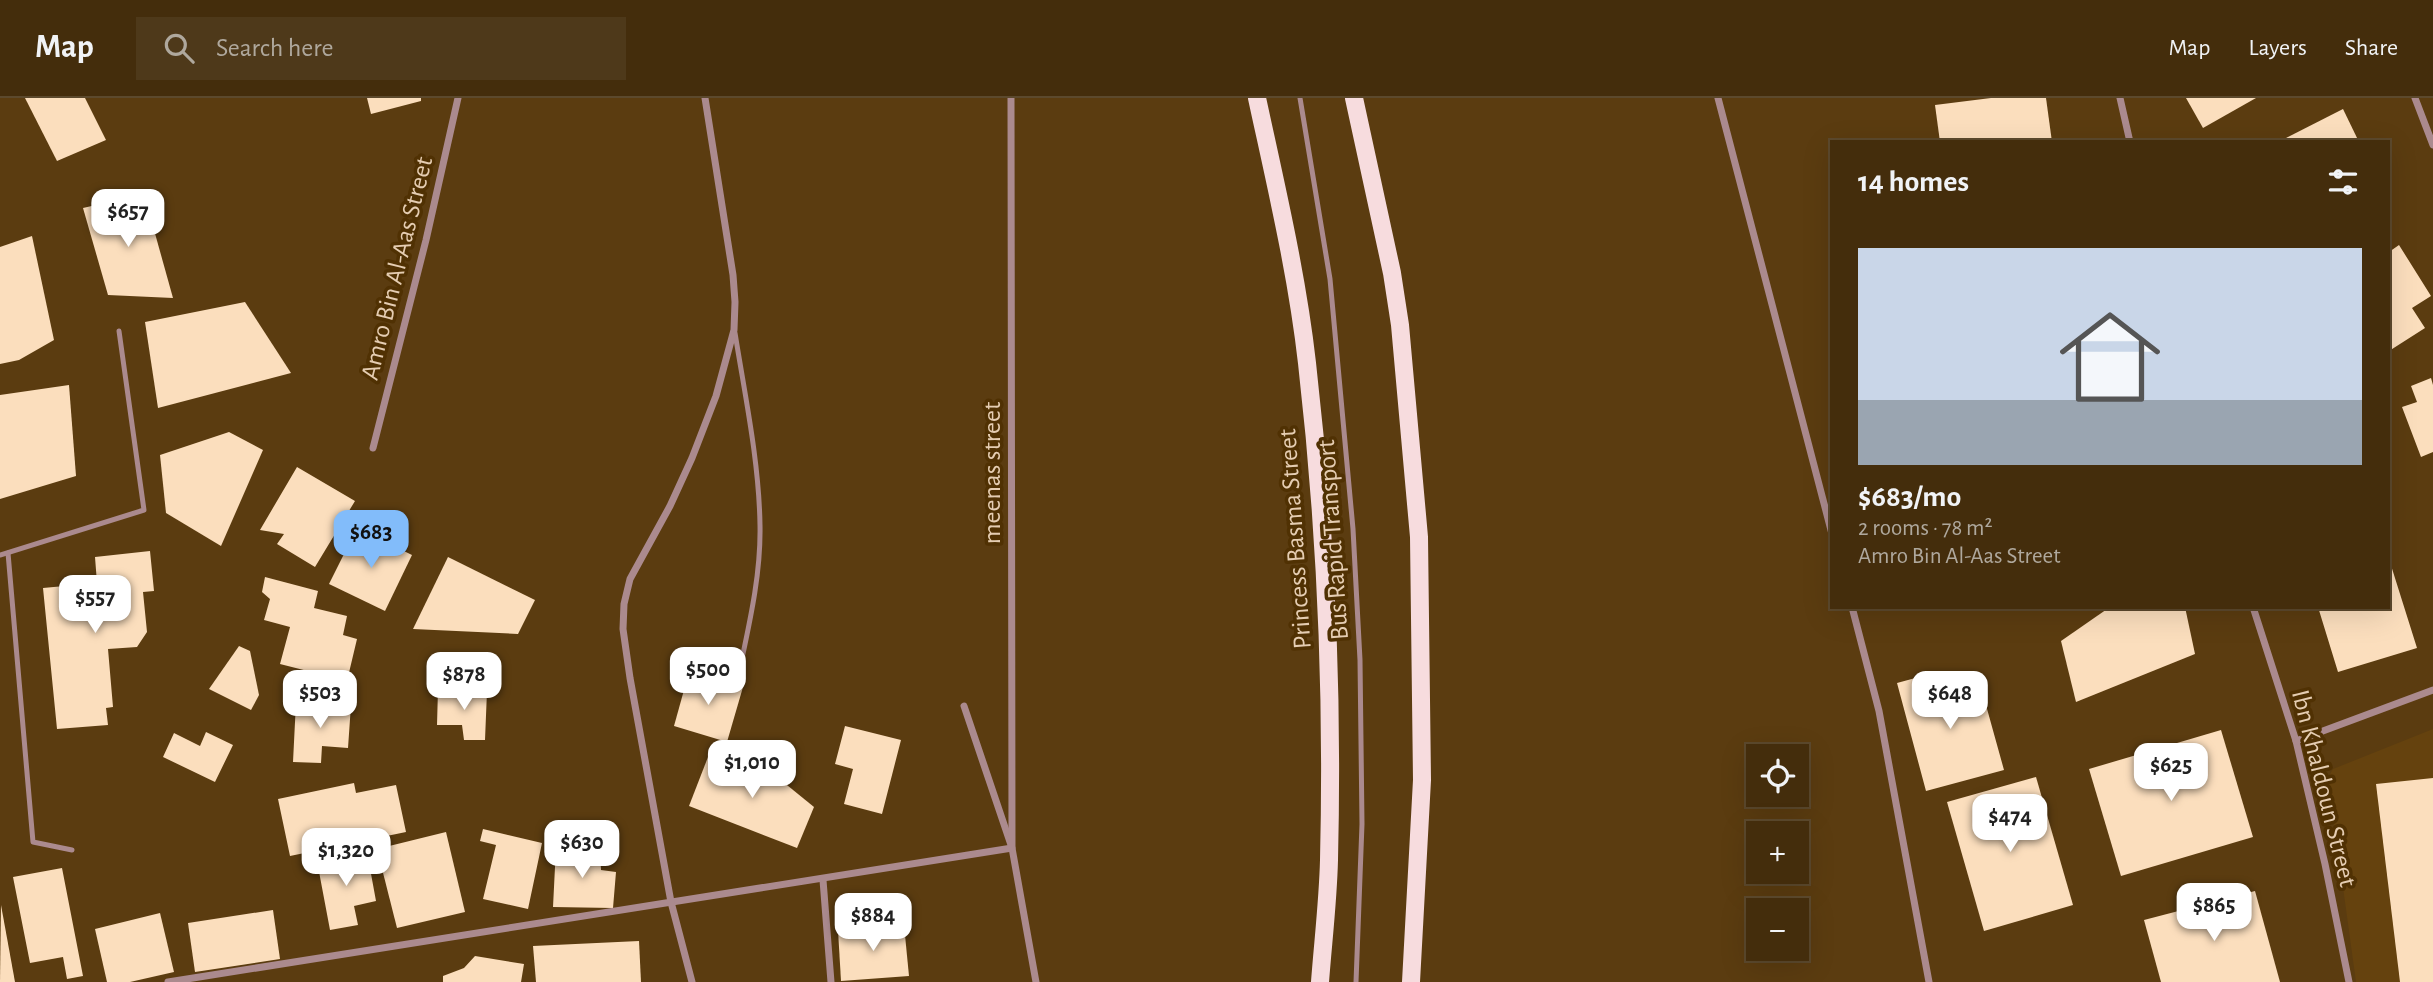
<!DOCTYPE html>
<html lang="en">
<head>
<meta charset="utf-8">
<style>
  body { margin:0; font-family:"Alegreya Sans",sans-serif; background:#4e391a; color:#f1f3f6; height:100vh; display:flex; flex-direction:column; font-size:26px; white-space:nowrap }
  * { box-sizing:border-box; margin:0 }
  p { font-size:23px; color:#afa89d }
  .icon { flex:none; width:38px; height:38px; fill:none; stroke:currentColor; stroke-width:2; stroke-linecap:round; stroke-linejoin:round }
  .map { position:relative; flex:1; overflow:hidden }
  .panel { position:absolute; left:1830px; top:42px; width:560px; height:469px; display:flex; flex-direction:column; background:#442d0c; border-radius:0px; box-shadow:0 7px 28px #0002,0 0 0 2px #5c492d }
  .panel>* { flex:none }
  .controls { position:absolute; left:1746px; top:646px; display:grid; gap:14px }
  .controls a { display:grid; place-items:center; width:63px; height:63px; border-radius:0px; background:#442d0c; box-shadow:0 7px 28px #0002,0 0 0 2px #5c492d; font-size:35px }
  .price { position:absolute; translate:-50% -60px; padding:0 16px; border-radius:14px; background:#fff; color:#222; font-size:23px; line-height:46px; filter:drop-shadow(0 2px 4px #0008) }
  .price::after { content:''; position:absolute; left:50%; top:42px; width:21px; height:16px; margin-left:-10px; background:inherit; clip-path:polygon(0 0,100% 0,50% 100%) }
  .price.active { background:#82bcfa; color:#111 }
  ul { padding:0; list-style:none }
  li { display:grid; align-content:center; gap:14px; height:371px; padding:0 28px }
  li span { display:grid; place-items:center; height:217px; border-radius:0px; color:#555 }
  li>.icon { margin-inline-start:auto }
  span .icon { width:126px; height:126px; fill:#fffc; stroke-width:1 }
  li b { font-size:30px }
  h2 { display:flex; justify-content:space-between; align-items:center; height:84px; padding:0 28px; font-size:30px }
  header { display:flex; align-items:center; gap:42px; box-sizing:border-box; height:98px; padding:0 35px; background:#442d0c; border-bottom:2px solid #5c492d }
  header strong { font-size:33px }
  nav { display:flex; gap:38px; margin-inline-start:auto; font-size:24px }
  .search { width:490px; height:63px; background:#4e391a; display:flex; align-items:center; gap:18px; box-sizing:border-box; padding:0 24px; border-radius:0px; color:#afa89d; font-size:26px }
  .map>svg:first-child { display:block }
  .built { fill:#65420e }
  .building { fill:#fbdebd }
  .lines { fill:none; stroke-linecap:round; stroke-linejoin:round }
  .service { stroke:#ab8a8e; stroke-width:5 }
  .minor { stroke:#ab8a8e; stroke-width:7 }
  .primary { stroke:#f7dcde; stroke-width:18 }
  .labels { text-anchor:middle; stroke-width:7; stroke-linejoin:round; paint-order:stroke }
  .street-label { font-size:26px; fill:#e5cdb2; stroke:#503103 }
</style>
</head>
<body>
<header>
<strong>Map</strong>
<div class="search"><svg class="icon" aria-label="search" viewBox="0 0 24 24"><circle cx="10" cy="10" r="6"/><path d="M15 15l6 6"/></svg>Search here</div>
<nav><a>Map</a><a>Layers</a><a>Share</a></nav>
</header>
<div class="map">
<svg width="2433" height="884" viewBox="0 0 2433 884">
  <rect width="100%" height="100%" fill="#5b3c10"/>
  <!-- built -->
  <path class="built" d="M2433,631V884H2356L2328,680L2333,671Z"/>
  <!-- building -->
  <g class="building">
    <path d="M25,0H85L106,42L57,63Z"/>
    <path d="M367,0H421V3L371,16Z"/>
    <path d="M1991,0H2046L2052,44H1940L1935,7Z"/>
    <path d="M2186,0H2256L2203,30Z"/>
    <path d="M2343,11L2359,44H2278Z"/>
    <path d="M144,96L173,200L108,197L83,110Z"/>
    <path d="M32,138L54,242L19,262L0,266V149Z"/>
    <path d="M2399,147L2431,198L2412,210L2425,230L2389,253V154Z"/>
    <path d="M245,204L291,275L158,310L145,224Z"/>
    <path d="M2431,280L2433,287V354L2421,359L2402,309L2417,304L2411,288Z"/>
    <path d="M69,287L76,378L0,401V297Z"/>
    <path d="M229,334L263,352L221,448L166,415L160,357Z"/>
    <path d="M297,369L355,403L315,469L277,446L284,436L260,432Z"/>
    <path d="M357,430L412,457L385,513L329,486Z"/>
    <path d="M150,453L154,493L143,494L147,534L137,549L108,551L113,609L106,610L108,627L57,631L43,490L97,485L95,459Z"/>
    <path d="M448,459L535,502L518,536L413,531Z"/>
    <path d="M2389,461L2417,550L2338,574L2318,509H2389Z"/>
    <path d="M265,479L318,493L314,510L347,518L343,537L357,541L347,583L280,566L290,529L264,522L270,501L262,494Z"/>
    <path d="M2110,509H2185L2195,556L2076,604L2061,543Z"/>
    <path d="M239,548L250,553L259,597L251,612L209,591Z"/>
    <path d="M1941,573L1946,592L1979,582L2004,672L1926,693L1897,585Z"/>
    <path d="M689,574L743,589L727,644L674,628Z"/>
    <path d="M438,591L487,593L485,642H464L462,627H437Z"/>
    <path d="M296,604L351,607L348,650L322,648L321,665L293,664Z"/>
    <path d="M845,628L901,642L882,716L844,706L853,671L835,666Z"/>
    <path d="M2221,632L2253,739L2121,778L2089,671Z"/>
    <path d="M206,634L233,647L215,684L163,659L174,635L200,648Z"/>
    <path d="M708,659L760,665L814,709L797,750L689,708Z"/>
    <path d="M2036,679L2073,807L1984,833L1947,704Z"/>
    <path d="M2433,680V884H2400L2376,686Z"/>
    <path d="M354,685L356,695L396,687L406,734L290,758L278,701Z"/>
    <path d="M483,731L542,745L528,811L483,801L496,747L480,743Z"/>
    <path d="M446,734L465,814L397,830L377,751Z"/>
    <path d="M556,749L600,753L601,772L616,774L613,810L553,809Z"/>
    <path d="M367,754L376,803L354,808L358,827L330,832L317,763Z"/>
    <path d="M62,770L83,878L67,881L63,859L30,865L13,779Z"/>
    <path d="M2255,793L2280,884H2161L2144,822Z"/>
    <path d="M1,807L15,884H0Z"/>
    <path d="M273,812L280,861L195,874L188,825Z"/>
    <path d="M160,815L174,874L130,884H107L95,831Z"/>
    <path d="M904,827L909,878L841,883L838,832Z"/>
    <path d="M639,843L641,884H536L533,848Z"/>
    <path d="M475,858L524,866L521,884H443V878L464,870Z"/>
  </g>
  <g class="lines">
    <!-- service -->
    <g class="service">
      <path d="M1300,0L1330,181L1353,431L1360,562L1362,726L1356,884"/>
      <path d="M735,235C745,298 759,363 760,427C761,475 750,523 740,570"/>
      <path d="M8,455L33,744L72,752"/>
      <path d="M0,457L144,412L119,233"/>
    </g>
    <!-- minor -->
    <g class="minor">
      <path d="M1718,0L1832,436"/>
      <path d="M2120,0L2130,44"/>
      <path d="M2415,0L2433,47"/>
      <path d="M373,350L426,142L458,0"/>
      <path d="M1852,509L1879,613L1929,884"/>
      <path d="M2253,509L2296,643L2325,766L2349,884"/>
      <path d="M964,608L1012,750L1036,884"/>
      <path d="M2296,643L2433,592"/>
      <path d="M823,782L831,884"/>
      <path d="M168,884L1012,750L1011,0"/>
      <path d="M692,884L671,804L630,580L623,531L624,506L630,481L670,408L692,360L716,298L734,232L735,204L733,177L705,0"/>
    </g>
    <!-- primary -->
    <g class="primary">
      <path d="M1257,0C1276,88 1297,176 1307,265C1326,430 1333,597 1329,762C1328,803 1323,844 1320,884"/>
      <path d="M1354,0L1392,175L1400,227L1419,439L1422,682L1411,884"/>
    </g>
  </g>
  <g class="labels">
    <!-- street labels -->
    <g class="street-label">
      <text transform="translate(396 170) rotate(-76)" y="9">Amro Bin Al-Aas Street</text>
      <text transform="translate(991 375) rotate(-90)" y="9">meenas street</text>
      <text transform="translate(1294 441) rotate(-94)" y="9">Princess Basma Street</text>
      <text transform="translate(1332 442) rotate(-94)" y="9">Bus Rapid Transport</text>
      <text transform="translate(2325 690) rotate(76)" y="9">Ibn Khaldoun Street</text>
    </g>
  </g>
</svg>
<div class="controls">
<a><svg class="icon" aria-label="locate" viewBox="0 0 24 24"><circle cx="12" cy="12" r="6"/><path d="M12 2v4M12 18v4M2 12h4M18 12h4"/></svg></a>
<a>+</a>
<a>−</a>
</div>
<b class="price" style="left:128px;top:151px">$657</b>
<b class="price active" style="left:371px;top:472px">$683</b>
<b class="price" style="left:95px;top:537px">$557</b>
<b class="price" style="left:708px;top:609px">$500</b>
<b class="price" style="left:464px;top:614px">$878</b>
<b class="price" style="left:320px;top:632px">$503</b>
<b class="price" style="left:1950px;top:633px">$648</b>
<b class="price" style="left:752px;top:702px">$1,010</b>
<b class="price" style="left:2171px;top:705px">$625</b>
<b class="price" style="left:2010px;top:756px">$474</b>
<b class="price" style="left:582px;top:782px">$630</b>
<b class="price" style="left:346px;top:790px">$1,320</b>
<b class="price" style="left:2214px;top:845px">$865</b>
<b class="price" style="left:873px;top:855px">$884</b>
<section class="panel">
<h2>14 homes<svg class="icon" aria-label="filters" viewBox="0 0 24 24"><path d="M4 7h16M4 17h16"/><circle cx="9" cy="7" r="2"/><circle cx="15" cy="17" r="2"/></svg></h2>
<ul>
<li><span style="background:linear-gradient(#c9d6e8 70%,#9aa5b1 0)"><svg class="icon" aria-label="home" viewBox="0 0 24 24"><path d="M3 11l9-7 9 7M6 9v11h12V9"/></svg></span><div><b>$683/mo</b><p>2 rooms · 78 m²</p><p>Amro Bin Al-Aas Street</p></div></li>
</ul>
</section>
</div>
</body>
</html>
